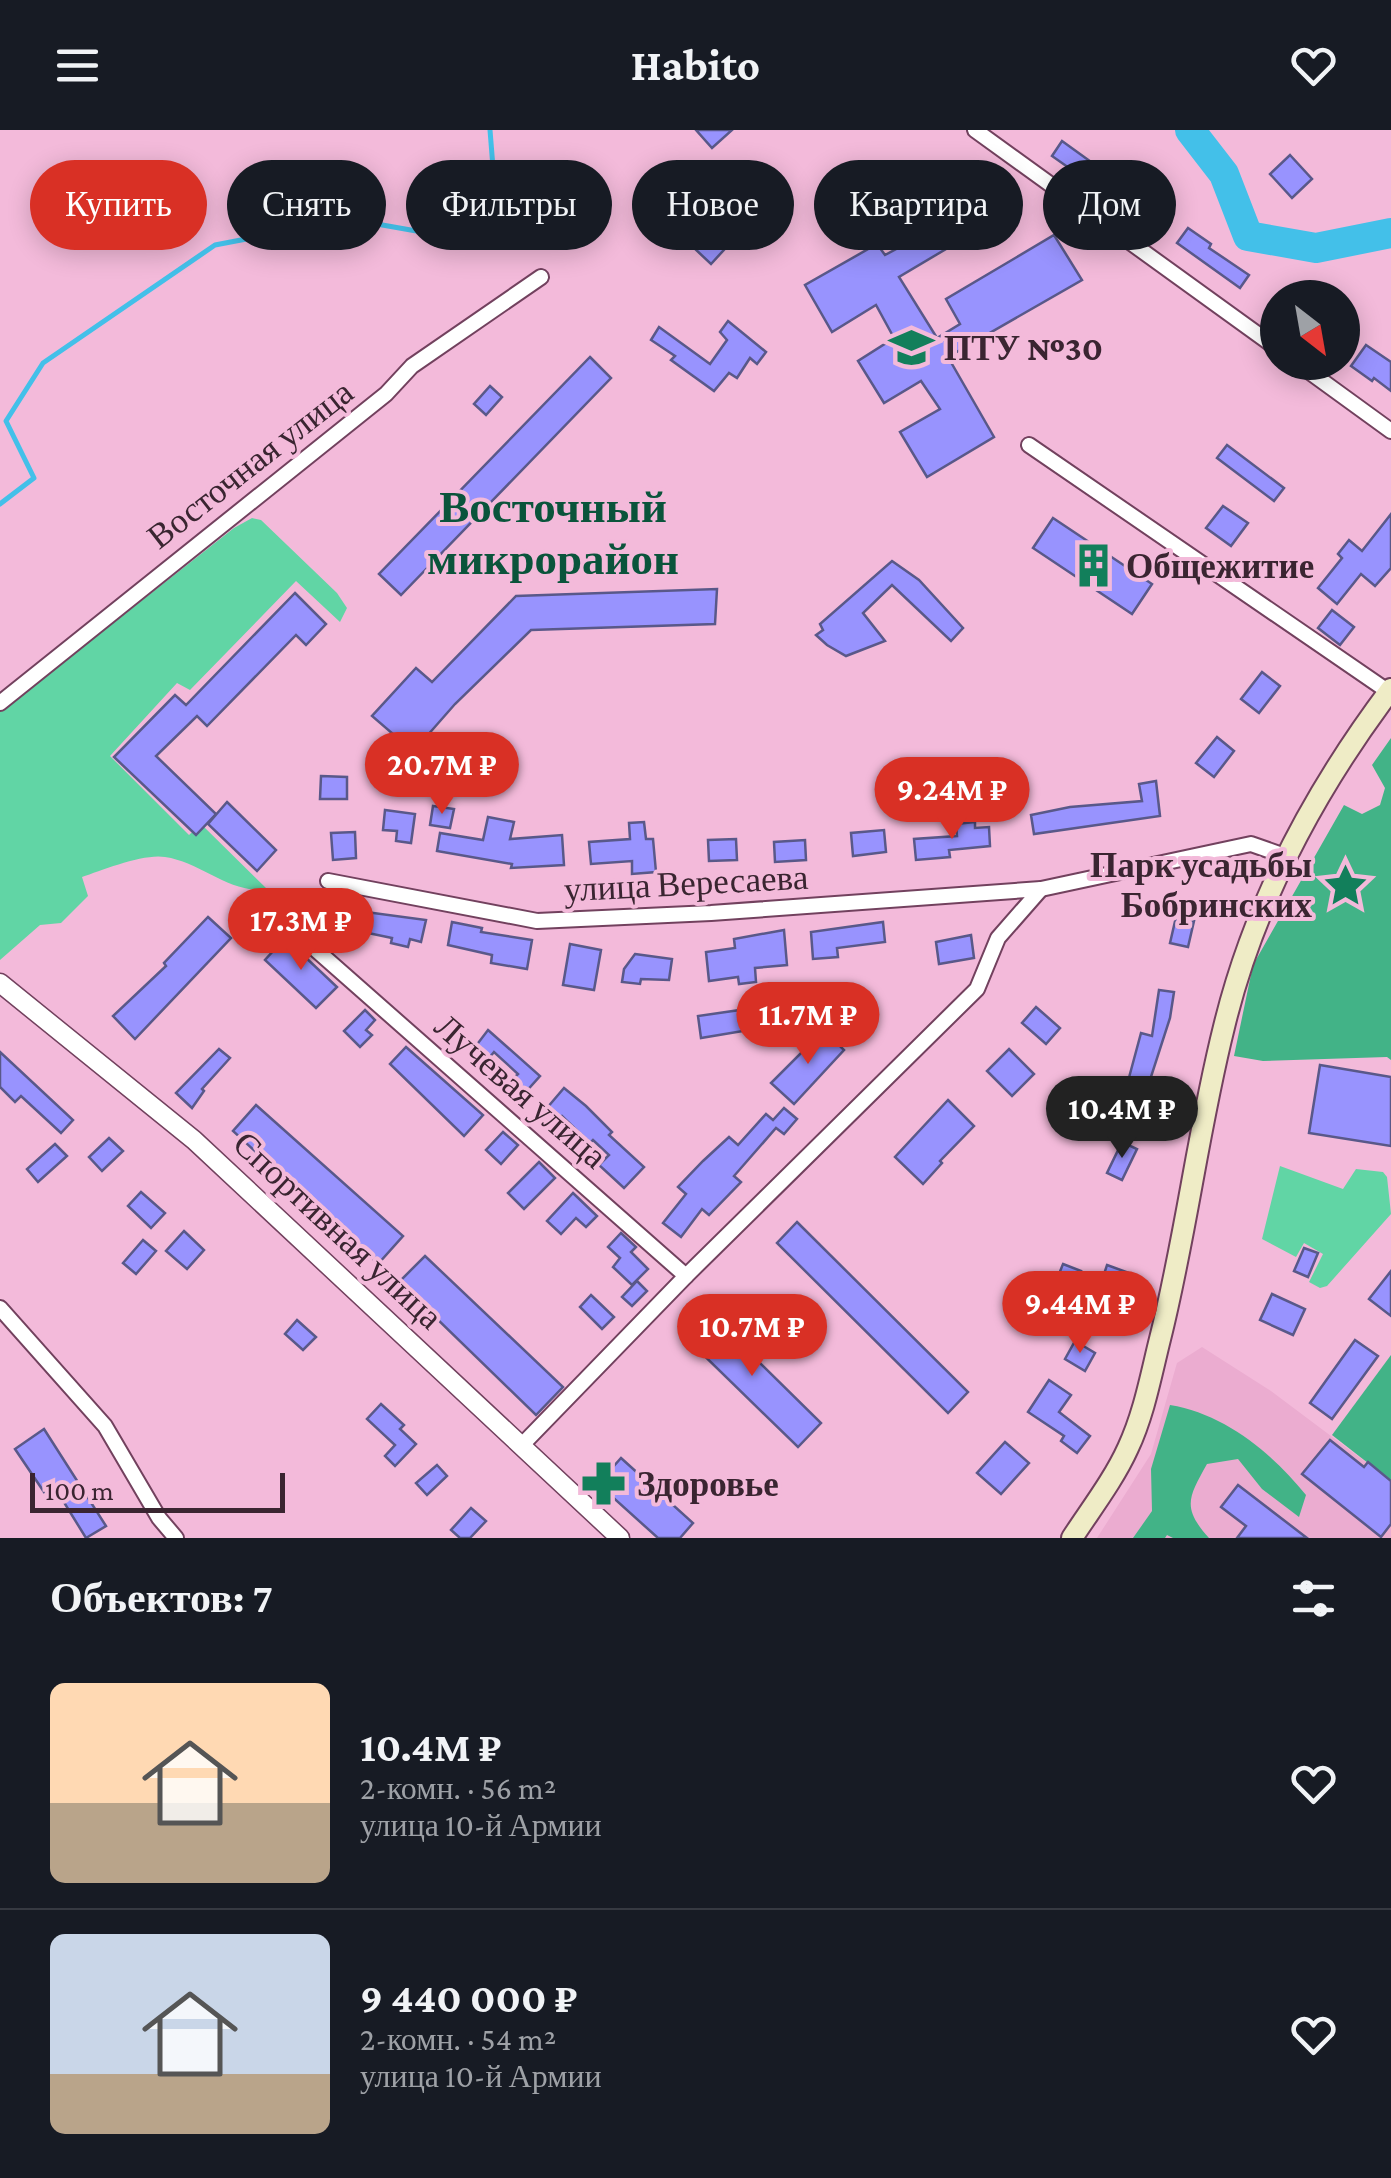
<!DOCTYPE html>
<html lang="ru">
<head>
<meta charset="utf-8">
<style>
  body { margin:0; font-family:"Crimson Pro",serif; background:#242831; color:#f1f3f6; height:100vh; display:flex; flex-direction:column; font-size:38px; white-space:nowrap }
  * { box-sizing:border-box; margin:0 }
  p { font-size:32px; color:#9ea1a6 }
  .icon { flex:none; width:55px; height:55px; fill:none; stroke:currentColor; stroke-width:2; stroke-linecap:round; stroke-linejoin:round }
  .map { position:relative; height:1408px; overflow:hidden }
  .panel { display:flex; flex-direction:column; background:#171b24; flex:1 }
  .panel>* { flex:none }
  .hud { position:absolute; left:30px; top:30px; width:1332px; height:90px; display:flex; gap:20px }
  .needle { width:65px; rotate:149deg }
  .buttons { position:absolute; left:1260px; top:150px; display:grid; gap:20px }
  .buttons a { display:grid; place-items:center; width:100px; height:100px; border-radius:50%; background:#171b24; box-shadow:0 5px 25px #0003; font-size:50px }
  .scale { position:absolute; left:30px; bottom:25px; width:255px; box-sizing:border-box; padding-left:10px; border:5px solid #3a2531; border-top:0; font-size:28px; line-height:35px; white-space:nowrap; color:#3a2531; -webkit-text-stroke:8px #f3bada; paint-order:stroke }
  .price { position:absolute; translate:-50% -85px; padding:0 22px; border-radius:35px; background:#d93025; color:#fff; font-size:32px; line-height:65px; filter:drop-shadow(0 2px 5px #0008) }
  .price::after { content:''; position:absolute; left:50%; top:60px; width:30px; height:22px; margin-left:-15px; background:inherit; clip-path:polygon(0 0,100% 0,50% 100%) }
  .price.active { background:#222; color:#fff }
  ul { padding:0; list-style:none }
  li { display:flex; align-items:center; gap:30px; height:250px; padding:0 50px }
  li+li { border-top:2px solid #363941 }
  li span { display:grid; place-items:center; flex:none; width:280px; height:200px; border-radius:15px; color:#555 }
  li>.icon { margin-inline-start:auto }
  span .icon { width:120px; height:120px; fill:#fffc; stroke-width:1 }
  li b { font-size:42px }
  h2 { display:flex; justify-content:space-between; align-items:center; height:120px; padding:0 50px; font-size:42px }
  .pill { padding:0 35px; border-radius:45px; background:#171b24; box-shadow:0 5px 25px #0003; font-size:35px; line-height:90px }
  .pill.active { background:#d93025; color:#fff }
  header { display:flex; justify-content:space-between; align-items:center; height:130px; padding:0 50px; background:#171b24; font-size:45px; font-weight:700 }
  .map>svg:first-child { display:block }
  .built { fill:#ebacd0 }
  .green { fill:#61d5a5 }
  .forest { fill:#42b387 }
  .lines { fill:none; stroke-linecap:round; stroke-linejoin:round }
  .stream { stroke:#43c0e9; stroke-width:5 }
  .river { stroke:#43c0e9; stroke-width:30 }
  .building { fill:#9893fe; stroke:#595889; stroke-width:2.5 }
  .minor-casing { stroke:#72415e; stroke-width:18 }
  .tertiary-casing { stroke:#72415e; stroke-width:21 }
  .secondary-casing { stroke:#72415e; stroke-width:24 }
  .minor { stroke:#fff; stroke-width:14 }
  .tertiary { stroke:#fff; stroke-width:18 }
  .secondary { stroke:#efecc6; stroke-width:20 }
  .labels { text-anchor:middle; stroke-width:8; stroke-linejoin:round; paint-order:stroke }
  .poi-label { font-size:35px; font-weight:bold; fill:#3a2531; stroke:#f3bada; text-anchor:start }
  .street-label { font-size:35px; fill:#3a2531; stroke:#f3bada }
  .district-label { font-size:45px; font-weight:bold; fill:#0a543b; stroke:#f3bada }
</style>
</head>
<body>
<header><svg class="icon" aria-label="menu" viewBox="0 0 24 24"><path d="M4 6h16M4 12h16M4 18h16"/></svg>Habito<svg class="icon" aria-label="heart" viewBox="0 0 24 24"><path d="M12 20l-8-8c-3-5 5-10 8-4 3-6 11-1 8 4z"/></svg></header>
<div class="map">
<svg width="1391" height="1408" viewBox="0 0 1391 1408">
  <rect width="100%" height="100%" fill="#f3bada"/>
  <!-- built -->
  <path class="built" d="M1202,1217L1271,1261L1391,1351V1408H1097L1151,1324L1177,1233Z"/>
  <!-- green -->
  <g class="green">
    <path d="M252,388L261,390L337,463L347,478L340,492L296,451L190,560L177,553L110,626L189,705L201,694L267,759C231,765 201,732 165,727C145,723 102,740 82,747L88,766L61,793L40,795L0,830V582L234,398Z"/>
    <path d="M1280,1036L1343,1059L1356,1039L1383,1042L1387,1047L1391,1084L1327,1156L1320,1158L1309,1152L1323,1124L1304,1113L1296,1127L1262,1109Z"/>
  </g>
  <!-- forest -->
  <g class="forest">
    <path d="M1391,608V930L1387,927L1263,931L1234,926L1253,835L1344,675L1362,684L1380,675L1385,658L1372,635Z"/>
    <path d="M1391,1225V1351L1332,1305Z"/>
    <path d="M1170,1275C1225,1284 1272,1323 1306,1365L1299,1387L1262,1359L1238,1329L1207,1334C1188,1368 1182,1378 1209,1408H1173L1167,1405L1165,1408H1133L1152,1381L1151,1339Z"/>
  </g>
  <g class="lines">
    <!-- stream -->
    <g class="stream">
      <path d="M334,94L354,90L422,102L494,50L490,0"/>
      <path d="M0,374L34,348L6,291L43,233L215,115L304,98"/>
    </g>
    <!-- river -->
    <path class="river" d="M1190,0L1224,44L1248,106L1316,118L1391,103"/>
  </g>
  <!-- building -->
  <g class="building">
    <path d="M696,0H732L712,18Z"/>
    <path d="M1062,11L1123,55L1130,44L1142,52L1136,62L1154,73L1143,90L1052,26Z"/>
    <path d="M1290,25L1312,49L1292,68L1270,44Z"/>
    <path d="M750,53L775,81L759,95L734,67Z"/>
    <path d="M715,94L733,110L711,134L693,117Z"/>
    <path d="M939,96L951,116L899,147L937,208L960,194L946,169L1054,105L1082,150L948,227L994,307L927,347L900,302L940,279L921,251L884,273L858,231L894,208L876,175L832,202L805,155L877,114L885,125Z"/>
    <path d="M1188,98L1211,114L1209,118L1249,145L1240,158L1177,113Z"/>
    <path d="M728,191L766,222L757,234L750,228L737,248L729,243L714,261L671,230L675,226L651,210L659,197L710,234L727,210L720,202Z"/>
    <path d="M1366,215L1391,232V261L1374,248L1372,251L1351,236Z"/>
    <path d="M590,227L611,248L401,465L379,444Z"/>
    <path d="M490,256L502,267L486,285L474,274Z"/>
    <path d="M1227,315L1284,358L1274,371L1217,328Z"/>
    <path d="M1223,376L1248,393L1231,416L1206,398Z"/>
    <path d="M1391,384V438L1375,456L1361,444L1337,474L1318,458L1342,428L1338,424L1349,410L1362,421Z"/>
    <path d="M1053,388L1152,454L1132,484L1033,418Z"/>
    <path d="M892,431L919,450L963,498L951,511L892,455L863,483L885,511L846,526L827,515L816,505L823,500L820,494Z"/>
    <path d="M717,459L715,494L531,500L455,574L419,615L414,610L408,617L372,586L416,538L432,552L516,466Z"/>
    <path d="M295,463L326,494L306,515L296,505L207,596L197,586L156,626L216,684L196,705L114,627L175,565L186,575Z"/>
    <path d="M1332,480L1354,497L1340,515L1318,498Z"/>
    <path d="M1262,542L1280,556L1259,583L1241,569Z"/>
    <path d="M1217,607L1234,621L1214,647L1196,633Z"/>
    <path d="M321,646L347,647V669H320Z"/>
    <path d="M1156,651L1160,686L1034,704L1031,685L1070,677L1142,671L1139,654Z"/>
    <path d="M227,672L276,720L257,741L208,694Z"/>
    <path d="M433,676L454,679L450,698L430,695Z"/>
    <path d="M385,680L415,684L411,713L396,711L397,701L383,700Z"/>
    <path d="M488,687L514,692L510,709L562,705L564,735L511,738L512,734L437,721L440,703L483,710Z"/>
    <path d="M644,692L646,709H653L656,742L632,744V731L591,734L589,712L630,709L629,693Z"/>
    <path d="M975,692V698L989,697L990,716L949,720L950,727L916,730L914,709L957,706L956,694Z"/>
    <path d="M884,700L886,722L853,726L851,703Z"/>
    <path d="M355,702L356,728L333,730L331,703Z"/>
    <path d="M736,709L737,730L709,731L708,710Z"/>
    <path d="M805,710L806,730L775,732L774,712Z"/>
    <path d="M336,778L426,790L421,812L410,809L408,817L391,813L392,808L349,799L347,810L333,807Z"/>
    <path d="M208,787L231,808L135,909L113,886L166,836L164,833Z"/>
    <path d="M1176,787L1194,791L1188,817L1170,813Z"/>
    <path d="M452,792L482,798L481,802L532,810L527,839L491,833L492,825L448,815Z"/>
    <path d="M883,792L885,812L837,818L838,827L813,829L811,802Z"/>
    <path d="M784,800L787,835L755,838L756,852L739,854L738,847L709,851L706,822L735,818L734,809Z"/>
    <path d="M971,805L974,828L939,834L936,812Z"/>
    <path d="M285,808L337,857L316,878L265,830Z"/>
    <path d="M570,814L601,820L594,860L563,855Z"/>
    <path d="M635,824L672,829L669,850L641,849L640,854L622,852L624,839Z"/>
    <path d="M1159,860L1174,862L1170,888L1140,981L1115,973L1121,953L1127,955L1141,903L1152,906Z"/>
    <path d="M1036,877L1060,898L1046,914L1022,893Z"/>
    <path d="M365,880L375,890L366,900L372,905L360,917L344,901Z"/>
    <path d="M740,880L743,901L701,908L698,886Z"/>
    <path d="M488,900L540,946L523,965L509,953L518,944L494,922L485,933L472,921Z"/>
    <path d="M824,900L844,920L794,974L771,953Z"/>
    <path d="M406,917L483,985L464,1006L390,934Z"/>
    <path d="M219,919L230,928L202,959L204,961L192,978L176,963Z"/>
    <path d="M1009,919L1034,944L1012,966L987,941Z"/>
    <path d="M0,922L73,990L61,1003L21,966L15,972L0,957Z"/>
    <path d="M1320,935L1391,947V1016L1309,1003Z"/>
    <path d="M564,958L586,976L612,1002L609,1005L644,1037L624,1058L599,1035L609,1025L593,1010L590,1013L562,986L554,995L541,985Z"/>
    <path d="M948,970L974,996L940,1031L942,1033L923,1054L895,1027Z"/>
    <path d="M256,975L403,1106L378,1134L233,1001Z"/>
    <path d="M784,978L797,989L784,1004L776,998L734,1046L741,1052L709,1085L702,1079L681,1107L663,1093L686,1064L678,1057L703,1031L729,1007L738,1015L766,984L773,990Z"/>
    <path d="M503,1002L518,1015L501,1034L486,1020Z"/>
    <path d="M109,1008L123,1021L102,1041L89,1027Z"/>
    <path d="M1122,1012L1137,1019L1122,1050L1107,1043Z"/>
    <path d="M55,1014L67,1026L38,1052L27,1039Z"/>
    <path d="M539,1032L555,1048L524,1079L508,1063Z"/>
    <path d="M141,1062L165,1083L151,1098L128,1076Z"/>
    <path d="M573,1063L597,1086L586,1097L576,1088L561,1104L547,1091Z"/>
    <path d="M797,1092L968,1262L948,1283L777,1113Z"/>
    <path d="M184,1101L204,1120L187,1139L166,1121Z"/>
    <path d="M621,1103L636,1117L631,1122L648,1139L632,1155L613,1137L620,1128L608,1117Z"/>
    <path d="M143,1110L156,1121L136,1144L123,1133Z"/>
    <path d="M1304,1118L1318,1123L1308,1147L1294,1141Z"/>
    <path d="M425,1126L563,1257L536,1285L399,1152Z"/>
    <path d="M1063,1134L1081,1141L1071,1166L1053,1159Z"/>
    <path d="M1107,1135L1129,1143L1117,1182L1094,1175Z"/>
    <path d="M1391,1141V1186L1369,1169Z"/>
    <path d="M637,1151L647,1161L632,1176L622,1167Z"/>
    <path d="M1272,1164L1305,1179L1293,1205L1260,1190Z"/>
    <path d="M591,1165L614,1187L602,1199L580,1177Z"/>
    <path d="M707,1181L821,1293L798,1317L683,1205Z"/>
    <path d="M297,1190L316,1207L303,1220L285,1204Z"/>
    <path d="M1355,1210L1378,1226L1332,1289L1310,1273Z"/>
    <path d="M1075,1211L1095,1223L1085,1241L1065,1229Z"/>
    <path d="M1049,1250L1071,1265L1059,1282L1090,1306L1077,1323L1061,1311L1064,1306L1028,1282Z"/>
    <path d="M381,1274L404,1295L400,1299L416,1314L395,1336L385,1326L395,1315L367,1289Z"/>
    <path d="M44,1299L106,1396L86,1408L54,1356L44,1362L15,1319Z"/>
    <path d="M1330,1310L1364,1337L1368,1332L1391,1351V1394L1381,1407L1302,1344Z"/>
    <path d="M1005,1312L1029,1333L1001,1364L977,1343Z"/>
    <path d="M621,1328L693,1393L680,1408H658L598,1354Z"/>
    <path d="M437,1335L447,1346L427,1365L416,1353Z"/>
    <path d="M1238,1355L1307,1408H1237L1246,1396L1221,1377Z"/>
    <path d="M471,1378L486,1391L470,1408H460L451,1400Z"/>
  </g>
  <g class="lines">
    <defs>
      <g id="minor">
        <path d="M975,0L1278,219"/>
        <path d="M1296,232L1391,301"/>
        <path d="M1029,315L1389,562"/>
        <path d="M0,573L386,264L412,236L541,147"/>
        <path d="M328,751L537,791L711,783L1041,759L1251,714L1285,726"/>
        <path d="M272,781L686,1146"/>
        <path d="M0,1178L105,1296L159,1388L176,1408"/>
        <path d="M521,1316L686,1146L977,859L998,808L1041,759"/>
      </g>
      <path id="tertiary" d="M0,853L194,1010L620,1408"/>
      <path id="secondary" d="M1072,1408C1091,1379 1114,1349 1128,1318C1144,1284 1151,1245 1160,1209C1186,1106 1198,1000 1224,897C1254,773 1315,660 1391,559"/>
    </defs>
    <!-- minor casing -->
    <use href="#minor" class="minor-casing"/>
    <!-- tertiary casing -->
    <use href="#tertiary" class="tertiary-casing"/>
    <!-- secondary casing -->
    <use href="#secondary" class="secondary-casing"/>
    <!-- minor -->
    <use href="#minor" class="minor"/>
    <!-- tertiary -->
    <use href="#tertiary" class="tertiary"/>
    <!-- secondary -->
    <use href="#secondary" class="secondary"/>
  </g>
  <!-- icons -->
  <defs>
    <symbol id="university-bare" viewBox="-9 -9 18 18"><path d="M0-5L7-2L0 1L-7-2ZM-4 1L0 2.5L4 1V4Q0 6-4 4Z" fill="#127f5b" stroke="#f3bada" stroke-width="2.5" paint-order="stroke"/></symbol>
    <symbol id="building-bare" viewBox="-9 -9 18 18"><path d="M-4-6H4V6H1V3H-1V6H-4ZM-2.5-4.3h1.7v1.8h-1.7ZM.8-4.3h1.7v1.8H.8ZM-2.5-1h1.7V.8h-1.7ZM.8-1h1.7V.8H.8Z" fill="#127f5b" stroke="#f3bada" stroke-width="2.5" paint-order="stroke"/></symbol>
    <symbol id="sight-bare" viewBox="-9 -9 18 18"><path d="M0-6L1.8-2.2L6-1.7L2.9 1.2L3.7 5.4L0 3.3L-3.7 5.4L-2.9 1.2L-6-1.7L-1.8-2.2Z" fill="#127f5b" stroke="#f3bada" stroke-width="2.5" paint-order="stroke"/></symbol>
    <symbol id="pharmacy-bare" viewBox="-9 -9 18 18"><path d="M-2-6h4v4h4v4h-4v4h-4v-4h-4v-4h4Z" fill="#127f5b" stroke="#f3bada" stroke-width="2.5" paint-order="stroke"/></symbol>
  </defs>
  <g fill-rule="evenodd">
    <use href="#university-bare" x="880" y="186" width="63" height="63"/>
    <use href="#building-bare" x="1062" y="404" width="63" height="63"/>
    <use href="#sight-bare" x="1314" y="724" width="63" height="63"/>
    <use href="#pharmacy-bare" x="572" y="1322" width="63" height="63"/>
  </g>
  <g class="labels">
    <!-- poi labels -->
    <g class="poi-label">
      <text x="944" y="230">ПТУ №30</text>
      <text x="1126" y="448">Общежитие</text>
      <text x="1312" y="747" text-anchor="end">Парк усадьбы<tspan x="1312" dy="40">Бобринских</tspan></text>
      <text x="637" y="1366">Здоровье</text>
    </g>
    <!-- street labels -->
    <g class="street-label">
      <text transform="translate(250 334) rotate(-38)" y="12">Восточная улица</text>
      <text transform="translate(686 753) rotate(-3)" y="12">улица Вересаева</text>
      <text transform="translate(521 961) rotate(41)" y="12">Лучевая улица</text>
      <text transform="translate(338 1100) rotate(43)" y="12">Спортивная улица</text>
    </g>
    <!-- district labels -->
    <g class="district-label">
      <text x="553" y="392">Восточный<tspan x="553" dy="52">микрорайон</tspan></text>
    </g>
  </g>
</svg>
<div class="buttons">
<a><svg class="needle" viewBox="-14 -14 28 28"><path d="M0-13l5 13h-10z" fill="#e53935"/><path d="M0 13l5-13h-10z" fill="#9ea1a6"/></svg></a>
</div>
<div class="scale">100 m</div>
<b class="price" style="left:442px;top:687px">20.7M ₽</b>
<b class="price" style="left:952px;top:712px">9.24M ₽</b>
<b class="price" style="left:301px;top:843px">17.3M ₽</b>
<b class="price" style="left:808px;top:937px">11.7M ₽</b>
<b class="price active" style="left:1122px;top:1031px">10.4M ₽</b>
<b class="price" style="left:1080px;top:1226px">9.44M ₽</b>
<b class="price" style="left:752px;top:1249px">10.7M ₽</b>
<div class="hud">
<a class="pill active">Купить</a>
<a class="pill">Снять</a>
<a class="pill">Фильтры</a>
<a class="pill">Новое</a>
<a class="pill">Квартира</a>
<a class="pill">Дом</a>
</div>
</div>
<section class="panel">
<h2>Объектов: 7<svg class="icon" aria-label="filters" viewBox="0 0 24 24"><path d="M4 7h16M4 17h16"/><circle cx="9" cy="7" r="2"/><circle cx="15" cy="17" r="2"/></svg></h2>
<ul>
<li><span style="background:linear-gradient(#ffd9b3 60%,#b9a48a 0)"><svg class="icon" aria-label="home" viewBox="0 0 24 24"><path d="M3 11l9-7 9 7M6 9v11h12V9"/></svg></span><div><b>10.4M ₽</b><p>2-комн. · 56 m²</p><p>улица 10-й Армии</p></div><svg class="icon" aria-label="heart" viewBox="0 0 24 24"><path d="M12 20l-8-8c-3-5 5-10 8-4 3-6 11-1 8 4z"/></svg></li>
<li><span style="background:linear-gradient(#c9d6e8 70%,#b9a48a 0)"><svg class="icon" aria-label="home" viewBox="0 0 24 24"><path d="M3 11l9-7 9 7M6 9v11h12V9"/></svg></span><div><b>9 440 000 ₽</b><p>2-комн. · 54 m²</p><p>улица 10-й Армии</p></div><svg class="icon" aria-label="heart" viewBox="0 0 24 24"><path d="M12 20l-8-8c-3-5 5-10 8-4 3-6 11-1 8 4z"/></svg></li>
</ul>
</section>
</body>
</html>
